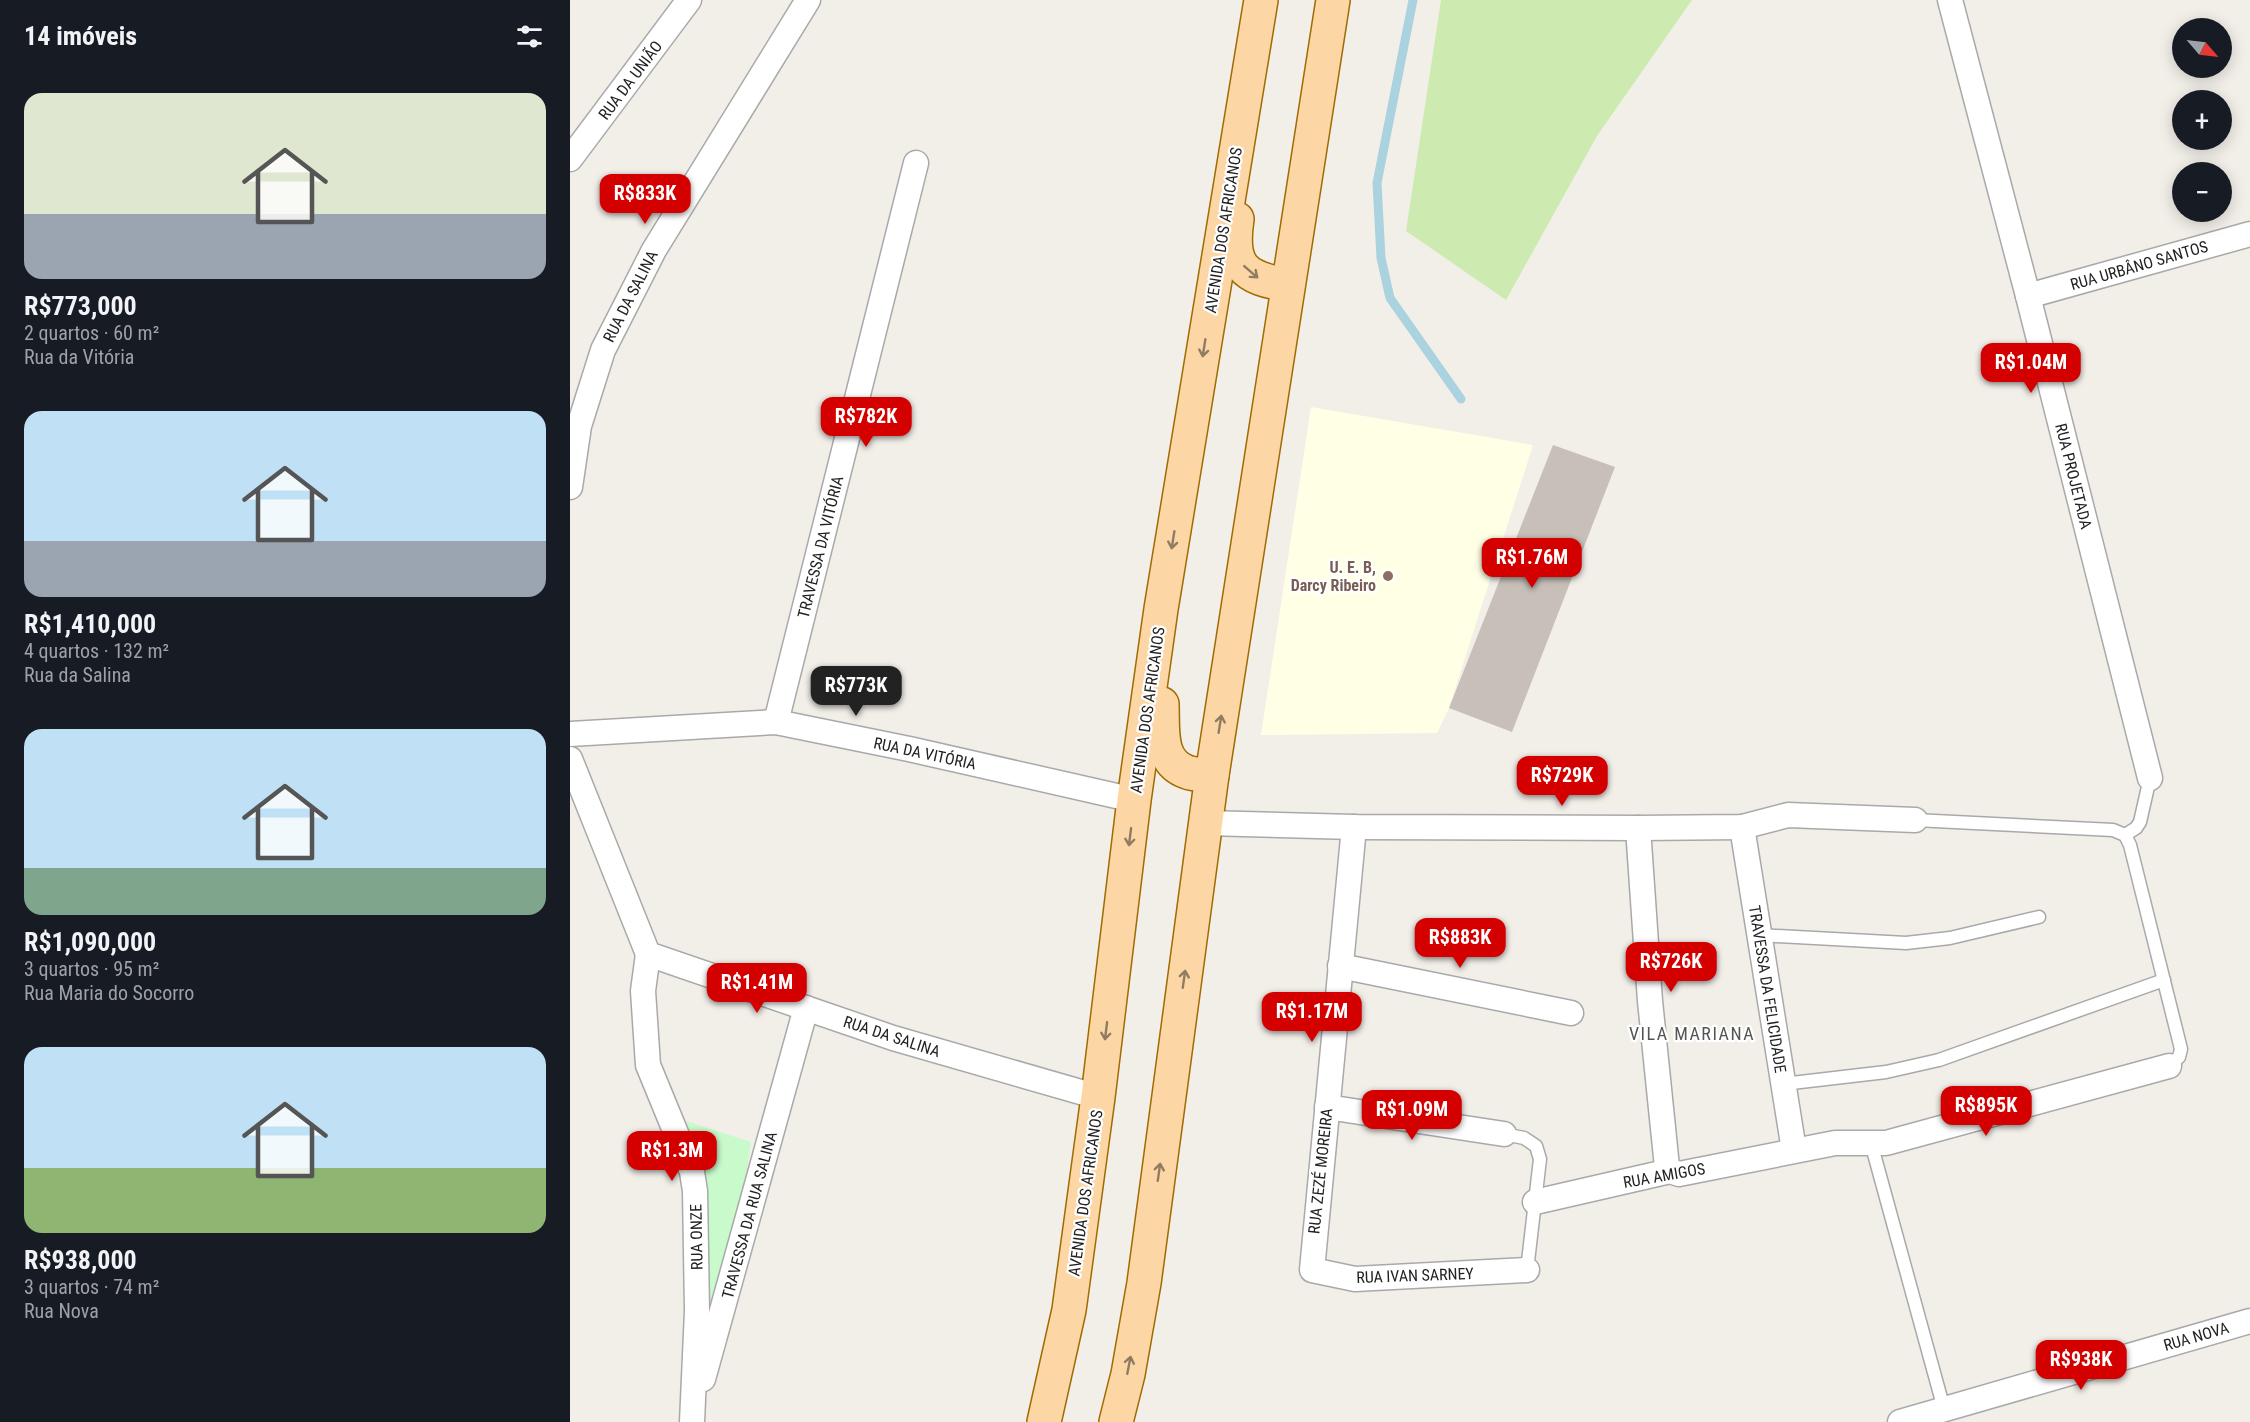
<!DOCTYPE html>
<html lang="pt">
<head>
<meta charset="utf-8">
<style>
  body { margin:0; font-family:"Roboto Condensed",sans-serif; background:#242831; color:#f1f3f6; height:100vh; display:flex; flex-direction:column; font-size:22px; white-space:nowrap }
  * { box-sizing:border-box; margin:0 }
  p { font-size:20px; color:#9ea1a6 }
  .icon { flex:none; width:33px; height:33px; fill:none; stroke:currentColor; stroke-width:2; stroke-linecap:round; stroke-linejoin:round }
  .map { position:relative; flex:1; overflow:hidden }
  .panel { display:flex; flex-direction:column; background:#171b24; width:570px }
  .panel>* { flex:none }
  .needle { width:39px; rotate:118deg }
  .buttons { position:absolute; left:1602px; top:18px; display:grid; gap:12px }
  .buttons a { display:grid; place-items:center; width:60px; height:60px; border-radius:50%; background:#171b24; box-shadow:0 3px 15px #0003; font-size:30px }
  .price { position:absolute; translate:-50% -51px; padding:0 14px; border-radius:12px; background:#d40000; color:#fff; font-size:20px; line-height:39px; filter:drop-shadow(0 2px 3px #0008) }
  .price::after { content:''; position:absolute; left:50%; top:36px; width:18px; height:14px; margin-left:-9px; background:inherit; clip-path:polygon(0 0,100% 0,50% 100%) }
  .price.current { background:#222; color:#fff }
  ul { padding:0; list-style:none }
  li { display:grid; align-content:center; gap:12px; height:318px; padding:0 24px }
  li span { display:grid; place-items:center; height:186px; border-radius:18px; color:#555 }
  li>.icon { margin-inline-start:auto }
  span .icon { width:108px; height:108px; fill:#fffc; stroke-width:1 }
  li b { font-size:26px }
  h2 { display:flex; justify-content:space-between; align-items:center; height:72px; padding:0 24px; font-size:26px }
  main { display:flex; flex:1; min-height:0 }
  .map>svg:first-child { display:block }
  .education { fill:#ffffe5 }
  .grass { fill:#cdebb0 }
  .park { fill:#c8facc }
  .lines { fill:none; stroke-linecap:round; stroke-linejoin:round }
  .stream { stroke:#aad3df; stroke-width:9 }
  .building { fill:#c7bfb8 }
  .lane-casing { stroke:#a9a9a9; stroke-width:15 }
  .street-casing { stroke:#a9a9a9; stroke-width:27 }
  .primary-casing { stroke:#a06b00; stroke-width:36 }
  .lane { stroke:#fff; stroke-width:12 }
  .street { stroke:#fff; stroke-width:24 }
  .primary { stroke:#fcd6a4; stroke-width:33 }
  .oneway { stroke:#8f7c63 }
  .education-dot { fill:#8d6e63; stroke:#fff; stroke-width:2 }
  .labels { text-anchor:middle; stroke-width:4.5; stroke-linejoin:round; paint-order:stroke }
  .street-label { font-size:16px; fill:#222; stroke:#fff }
  .education-label { font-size:16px; font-weight:bold; fill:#785e54; stroke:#fff; text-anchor:end }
  .neighbourhood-label { font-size:18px; letter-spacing:1.5px; fill:#555; stroke:#fff }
</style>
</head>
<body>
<main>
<section class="panel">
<h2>14 imóveis<svg class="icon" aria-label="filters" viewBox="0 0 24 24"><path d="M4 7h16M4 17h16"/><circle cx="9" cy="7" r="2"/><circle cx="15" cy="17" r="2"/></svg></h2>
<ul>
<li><span style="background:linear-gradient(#dfe7d0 65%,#9aa5b1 0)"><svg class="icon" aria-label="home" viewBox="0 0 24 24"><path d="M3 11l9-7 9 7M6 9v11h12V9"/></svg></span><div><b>R$773,000</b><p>2 quartos · 60 m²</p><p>Rua da Vitória</p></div></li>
<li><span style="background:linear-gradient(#bfe0f5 70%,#9aa5b1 0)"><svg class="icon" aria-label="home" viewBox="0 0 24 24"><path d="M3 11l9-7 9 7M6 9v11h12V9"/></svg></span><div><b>R$1,410,000</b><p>4 quartos · 132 m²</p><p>Rua da Salina</p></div></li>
<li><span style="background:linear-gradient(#bfe0f5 75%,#7fa58c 0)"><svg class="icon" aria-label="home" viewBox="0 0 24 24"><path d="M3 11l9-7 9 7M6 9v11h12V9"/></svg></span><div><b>R$1,090,000</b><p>3 quartos · 95 m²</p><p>Rua Maria do Socorro</p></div></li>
<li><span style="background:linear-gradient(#bfe0f5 65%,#8fb573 0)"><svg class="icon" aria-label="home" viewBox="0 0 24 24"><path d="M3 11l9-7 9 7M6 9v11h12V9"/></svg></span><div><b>R$938,000</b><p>3 quartos · 74 m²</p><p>Rua Nova</p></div></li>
</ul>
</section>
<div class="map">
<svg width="1680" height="1422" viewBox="0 0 1680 1422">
  <rect width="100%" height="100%" fill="#f2efe9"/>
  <!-- education -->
  <path class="education" d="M741,407L963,445L879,708L867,733L691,735Z"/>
  <!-- grass -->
  <path class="grass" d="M871,0H1122L1027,136L936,300L836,231Z"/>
  <!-- park -->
  <path class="park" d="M116,1121L181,1142L156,1311L141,1369L131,1170Z"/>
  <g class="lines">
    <!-- stream -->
    <path class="stream" d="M843,0L807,183L811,258L820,298L891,399"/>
  </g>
  <!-- building -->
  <path class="building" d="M983,445L1045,467L942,732L879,708Z"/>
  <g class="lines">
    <defs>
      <g id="lane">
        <path d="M1345,820L1543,830L1555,835L1560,845L1611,1049L1609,1057L1599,1066"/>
        <path d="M1555,835L1566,828L1570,822L1580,778"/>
        <path d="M1189,935L1336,943L1380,938L1469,917"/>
        <path d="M1213,1084L1316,1072L1369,1060L1594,980"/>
        <path d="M934,1134L954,1138L966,1146L970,1159L957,1270"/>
        <path d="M1301,1143L1374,1409"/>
      </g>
      <g id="street">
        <path d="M1380,0L1458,296L1580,778"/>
        <path d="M0,159L119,0"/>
        <path d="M1458,296L1680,234"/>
        <path d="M0,487L9,426L33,350L84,250L238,0"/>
        <path d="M206,722L346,163"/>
        <path d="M0,734L206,722L339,749L564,800"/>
        <path d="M0,759L78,954L323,1038L528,1097"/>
        <path d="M635,823L784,827L1068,828L1172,827L1218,815L1345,820"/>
        <path d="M784,827L742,1270L785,1279L957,1270"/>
        <path d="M1172,827L1224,1150"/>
        <path d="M1068,828L1080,1001L1097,1167L1100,1171"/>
        <path d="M78,954L73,991L78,1065L122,1172L125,1191L127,1311L122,1422"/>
        <path d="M770,966L1001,1013"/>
        <path d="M757,1107L934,1134"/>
        <path d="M965,1202L1100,1171L1109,1174L1265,1143H1316L1599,1066"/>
        <path d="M133,1379L236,1008"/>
        <path d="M1330,1422L1680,1321"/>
      </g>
      <g id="primary">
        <path d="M667,219C660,266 673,278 718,285"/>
        <path d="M592,704C593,729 588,762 617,772C624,775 634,774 642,775"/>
        <path d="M474,1422L499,1310L528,1097L564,800L591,609L691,0"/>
        <path d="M546,1422L558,1374L574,1283L642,775L763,0"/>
      </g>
    </defs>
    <!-- lane casing -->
    <use href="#lane" class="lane-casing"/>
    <!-- street casing -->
    <use href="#street" class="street-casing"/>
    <!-- primary casing -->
    <use href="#primary" class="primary-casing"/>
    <!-- lane -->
    <use href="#lane" class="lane"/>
    <!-- street -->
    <use href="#street" class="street"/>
    <!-- primary -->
    <use href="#primary" class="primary"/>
  </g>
  <!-- one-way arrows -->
  <defs><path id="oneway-shaft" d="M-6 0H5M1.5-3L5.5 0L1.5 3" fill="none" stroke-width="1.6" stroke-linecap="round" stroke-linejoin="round" transform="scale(1.5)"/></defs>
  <g class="oneway">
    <use href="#oneway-shaft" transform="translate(681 272) rotate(41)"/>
    <use href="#oneway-shaft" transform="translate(634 348) rotate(99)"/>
    <use href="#oneway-shaft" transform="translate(603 540) rotate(99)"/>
    <use href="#oneway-shaft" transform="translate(650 724) rotate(-81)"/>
    <use href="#oneway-shaft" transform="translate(560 837) rotate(97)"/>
    <use href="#oneway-shaft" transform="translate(614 979) rotate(-82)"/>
    <use href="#oneway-shaft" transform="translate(536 1031) rotate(97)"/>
    <use href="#oneway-shaft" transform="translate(589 1172) rotate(-82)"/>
    <use href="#oneway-shaft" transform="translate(559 1365) rotate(-79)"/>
  </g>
  <!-- markers -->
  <circle class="education-dot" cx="818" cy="576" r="6"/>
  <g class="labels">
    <!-- street labels -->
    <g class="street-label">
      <text transform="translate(60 80) rotate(-53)" y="6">RUA DA UNIÃO</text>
      <text transform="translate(653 230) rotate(-81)" y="6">AVENIDA DOS AFRICANOS</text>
      <text transform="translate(1569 265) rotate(-16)" y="6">RUA URBÂNO SANTOS</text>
      <text transform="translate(60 296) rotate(-63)" y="6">RUA DA SALINA</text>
      <text transform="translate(1504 476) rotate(76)" y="6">RUA PROJETADA</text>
      <text transform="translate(250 547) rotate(-76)" y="6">TRAVESSA DA VITÓRIA</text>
      <text transform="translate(577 710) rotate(-82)" y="6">AVENIDA DOS AFRICANOS</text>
      <text transform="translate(355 753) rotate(12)" y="6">RUA DA VITÓRIA</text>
      <text transform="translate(1198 989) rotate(81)" y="6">TRAVESSA DA FELICIDADE</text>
      <text transform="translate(322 1036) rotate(18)" y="6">RUA DA SALINA</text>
      <text transform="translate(750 1171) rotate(-84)" y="6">RUA ZEZÉ MOREIRA</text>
      <text transform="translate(1094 1175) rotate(-10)" y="6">RUA AMIGOS</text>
      <text transform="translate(515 1193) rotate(-82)" y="6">AVENIDA DOS AFRICANOS</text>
      <text transform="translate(179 1215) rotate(-75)" y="6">TRAVESSA DA RUA SALINA</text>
      <text transform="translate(126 1237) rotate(-91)" y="6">RUA ONZE</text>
      <text transform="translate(845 1275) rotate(-2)" y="6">RUA IVAN SARNEY</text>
      <text transform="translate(1626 1336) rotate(-16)" y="6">RUA NOVA</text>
    </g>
    <!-- education labels -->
    <g class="education-label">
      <text x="806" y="573">U. E. B,<tspan x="806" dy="18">Darcy Ribeiro</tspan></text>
    </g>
    <!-- neighbourhood labels -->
    <g class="neighbourhood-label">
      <text x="1122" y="1040">VILA MARIANA</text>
    </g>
  </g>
</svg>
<div class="buttons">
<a><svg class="needle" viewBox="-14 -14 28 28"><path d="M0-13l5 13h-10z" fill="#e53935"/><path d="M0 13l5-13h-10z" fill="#9ea1a6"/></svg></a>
<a>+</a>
<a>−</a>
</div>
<b class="price" style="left:75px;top:225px">R$833K</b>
<b class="price" style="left:1461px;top:394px">R$1.04M</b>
<b class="price" style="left:296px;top:448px">R$782K</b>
<b class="price" style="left:962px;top:589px">R$1.76M</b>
<b class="price current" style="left:286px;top:717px">R$773K</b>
<b class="price" style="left:992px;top:807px">R$729K</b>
<b class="price" style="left:890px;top:969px">R$883K</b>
<b class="price" style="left:1101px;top:993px">R$726K</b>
<b class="price" style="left:187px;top:1014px">R$1.41M</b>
<b class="price" style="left:742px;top:1043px">R$1.17M</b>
<b class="price" style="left:1416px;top:1137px">R$895K</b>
<b class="price" style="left:842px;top:1141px">R$1.09M</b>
<b class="price" style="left:102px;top:1182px">R$1.3M</b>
<b class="price" style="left:1511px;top:1391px">R$938K</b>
</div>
</main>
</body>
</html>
